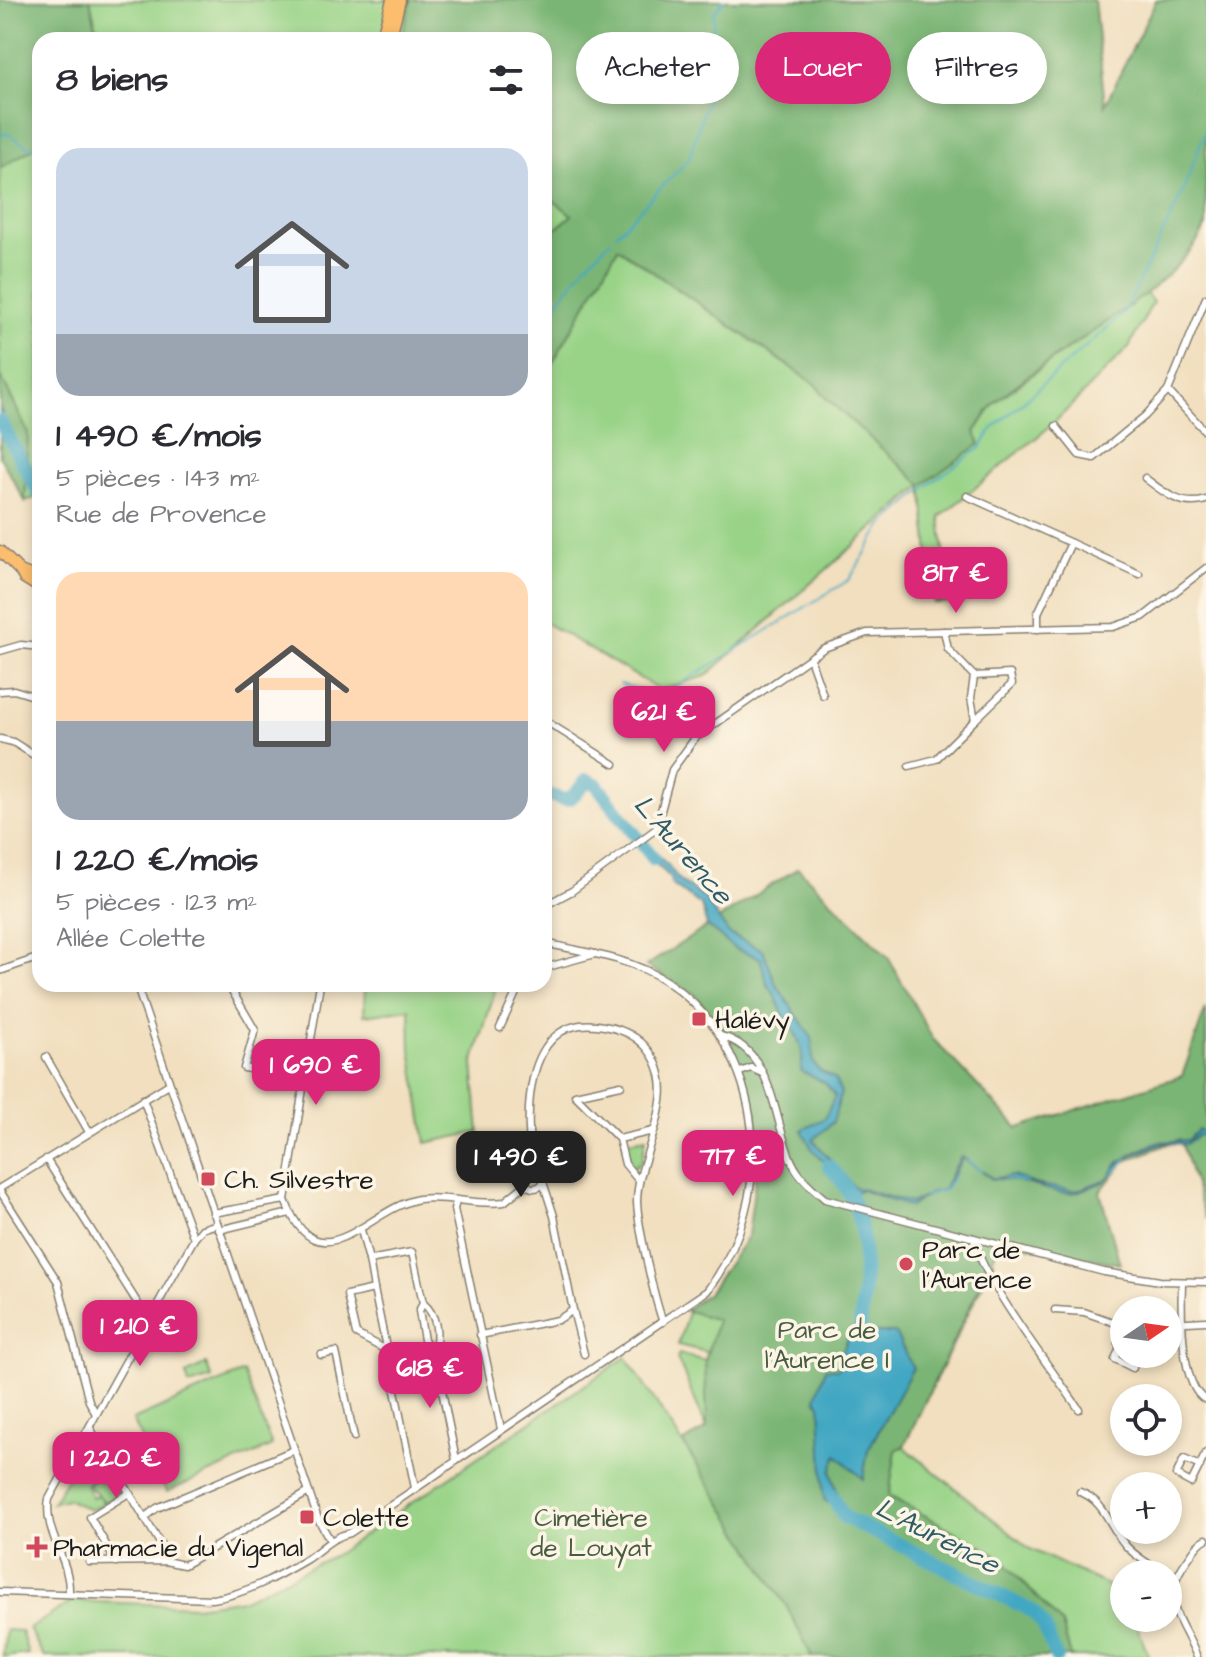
<!DOCTYPE html>
<html lang="fr">
<head>
<meta charset="utf-8">
<style>
  body { margin:0; font-family:"Architects Daughter",sans-serif; background:#f7f7f7; color:#2b2b33; height:100vh; display:flex; flex-direction:column; font-size:30px; white-space:nowrap }
  * { box-sizing:border-box; margin:0 }
  p { font-size:26px; color:#7c7c81 }
  .icon { flex:none; width:44px; height:44px; fill:none; stroke:currentColor; stroke-width:2; stroke-linecap:round; stroke-linejoin:round }
  .map { position:relative; flex:1; overflow:hidden }
  .details { position:absolute; left:32px; top:32px; width:520px; height:960px; display:flex; flex-direction:column; background:#fff; border-radius:24px; box-shadow:0 4px 12px #0003 }
  .details>* { flex:none }
  .top-card { position:absolute; left:576px; top:32px; width:510px; height:72px; display:flex; gap:16px }
  .needle { width:52px; rotate:77deg }
  .fabs { position:absolute; left:1110px; top:1296px; display:grid; gap:16px }
  .fabs a { display:grid; place-items:center; width:72px; height:72px; border-radius:50%; background:#fff; box-shadow:0 4px 12px #0003; font-size:40px }
  .price { position:absolute; translate:-50% -68px; padding:0 18px; border-radius:16px; background:#db2777; color:#fff; font-size:26px; line-height:52px; filter:drop-shadow(0 2px 4px #0008) }
  .price::after { content:''; position:absolute; left:50%; top:48px; width:24px; height:18px; margin-left:-12px; background:inherit; clip-path:polygon(0 0,100% 0,50% 100%) }
  .price.on { background:#222; color:#fff }
  ul { padding:0; list-style:none }
  li { display:grid; align-content:center; gap:16px; height:424px; padding:0 24px }
  li span { display:grid; place-items:center; height:248px; border-radius:24px; color:#555 }
  li>.icon { margin-inline-start:auto }
  span .icon { width:144px; height:144px; fill:#fffc; stroke-width:1 }
  li b { font-size:34px }
  h2 { display:flex; justify-content:space-between; align-items:center; height:96px; padding:0 24px; font-size:34px }
  .pill { padding:0 28px; border-radius:36px; background:#fff; box-shadow:0 4px 12px #0003; font-size:28px; line-height:72px }
  .pill.on { background:#db2777; color:#fff }
  .map>svg:first-child { display:block }
  .green { fill:#98d387; stroke:#5a7852; stroke-width:2 }
  .forest { fill:#7ab574; stroke:#4b6848; stroke-width:2 }
  .water { fill:#43a7c3; stroke:#306270; stroke-width:2 }
  .lines { fill:none; stroke-linecap:round; stroke-linejoin:round }
  .stream { stroke:#43a7c3; stroke-width:2 }
  .river { stroke:#43a7c3; stroke-width:14 }
  .street-casing { stroke:#867e6e; stroke-width:9 }
  .primary-casing { stroke:#867e6e; stroke-width:13 }
  .street { stroke:#fff; stroke-width:6 }
  .primary { stroke:#fbbd6e; stroke-width:10 }
  .poi-dot { fill:#d1495b; stroke:#fcf5e5; stroke-width:3 }
  .labels { text-anchor:middle; stroke-width:7; stroke-linejoin:round; paint-order:stroke }
  .poi-label { font-size:26px; fill:#1c1c1c; stroke:#fcf5e5; text-anchor:start }
  .park-label { font-size:26px; fill:#475c41; stroke:#fcf5e5 }
  .water-label { font-size:28px; font-style:italic; fill:#2e5b67; stroke:#fcf5e5 }
</style>
</head>
<body>
<div class="map">
<svg width="1206" height="1657" viewBox="0 0 1206 1657">
  <rect width="100%" height="100%" fill="#fcf5e5"/>
  <filter id="ink" filterUnits="userSpaceOnUse"><feTurbulence type="fractalNoise" baseFrequency=".0125" numOctaves="2"/><feDisplacementMap in="SourceGraphic" scale="16" xChannelSelector="R" yChannelSelector="G"/><feConvolveMatrix kernelMatrix="1 2 1 2 8 2 1 2 1" color-interpolation-filters="sRGB"/></filter>
  <filter id="wash" filterUnits="userSpaceOnUse"><feTurbulence type="fractalNoise" baseFrequency=".006" numOctaves="4" result="noise"/><feDisplacementMap in="SourceGraphic" scale="32" xChannelSelector="R" yChannelSelector="G"/><feGaussianBlur stdDeviation="1.8" result="paint"/><feColorMatrix in="noise" values="0 0 0 0 0 0 0 0 0 0 0 0 0 0 0 0 0 1.4 0 .05"/><feComposite in="paint" operator="in"/></filter>
  <g filter="url(#wash)">
    <rect width="100%" height="100%" fill="#f1dfbf"/>
    <!-- green -->
    <g class="green">
      <path d="M90,0H411L401,40H99Z"/>
      <path d="M40,144V496L25,501L28,433L0,374V168Z"/>
      <path d="M544,193L572,215L544,239Z"/>
      <path d="M617,247L815,384L826,398L922,484L975,432L995,402L1145,292L1153,302L1129,347L1054,423L940,517L950,602L934,603L922,485L706,676L660,690L544,622V378Z"/>
      <path d="M365,984H497L473,1064L479,1132L426,1143L411,1050L410,1009L364,1015Z"/>
      <path d="M646,1138L642,1160L634,1168L629,1164L624,1142Z"/>
      <path d="M748,1236L979,1247L994,1261L903,1446L1030,1549L1124,1593V1618H1134L1149,1657H44L29,1629L72,1601L195,1606L244,1599L335,1555L626,1357L693,1459L683,1443L707,1428L677,1358L679,1354L705,1361L707,1352L678,1345L688,1312L685,1310L708,1293Z"/>
      <path d="M206,1364L212,1378L189,1385L186,1374Z"/>
      <path d="M243,1372L272,1446L167,1492L133,1420Z"/>
      <path d="M87,1446L98,1451L95,1453L107,1474L99,1479L98,1474L94,1475L86,1485L92,1497L99,1495L104,1503L90,1510L67,1499L52,1503Z"/>
      <path d="M108,1476L119,1494L105,1502L88,1485L95,1478L99,1481Z"/>
      <path d="M6,1630L21,1631L28,1654L3,1657Z"/>
    </g>
    <!-- forest -->
    <g class="forest">
      <path d="M0,0H90L99,40H40V144L0,168Z"/>
      <path d="M411,0H1094L1105,105L1156,0H1206V225C1177,293 1051,350 996,402C988,410 982,422 975,432L980,444L922,485L826,398L815,384L618,248L544,378V239L572,215L544,193V40H401Z"/>
      <path d="M0,374L28,433L25,501L0,457Z"/>
      <path d="M798,868L888,957L933,1039L1018,1128L1182,1076L1206,1008V1219L1180,1139L1124,1162L1100,1192L1120,1264L1001,1241L904,1446L896,1450L889,1496L996,1554L1062,1624L1071,1657H812L787,1607L683,1443L707,1428L705,1361L717,1320L685,1310L708,1293L748,1236L755,1181L756,1112L729,1038L694,994L646,966Z"/>
    </g>
    <!-- water -->
    <g class="water">
      <path d="M0,408C4,417 7,429 13,438C24,455 40,472 40,495C28,468 0,435 0,408Z"/>
      <path d="M591,776L616,801L638,835L635,837L613,803L591,781C566,788 586,809 544,793L567,798L577,792L583,779Z"/>
      <path d="M644,844L668,865L679,880L705,899L729,934L763,950L776,984L812,1038L813,1062L819,1070L835,1079L841,1093L833,1122L813,1140L854,1187L910,1203L943,1189L961,1156L992,1178L1013,1176L1035,1184L1075,1191L1107,1179L1119,1162L1140,1150L1159,1142L1188,1140L1198,1130L1206,1132V1136L1198,1135L1186,1144L1164,1143L1135,1154L1122,1161L1104,1182C1093,1185 1078,1194 1067,1193C1038,1190 1023,1178 992,1179L963,1158L944,1190L929,1193L910,1207L861,1190L855,1192L857,1203H854L849,1187L812,1149L802,1130L825,1118L835,1096L825,1083L801,1071C806,1046 795,1032 783,1013C776,1003 778,995 768,986L760,958L735,949L707,926L701,905L672,885L671,878L639,848Z"/>
      <path d="M866,1333H895L913,1368L868,1450L863,1479L837,1455L831,1472L844,1512L824,1500L820,1405L816,1398L826,1368L838,1369L842,1364L840,1357L849,1336Z"/>
    </g>
    <g class="lines">
      <!-- stream -->
      <g class="stream">
        <path d="M0,136L7,133L30,148L40,149"/>
        <path d="M616,234L689,159L710,89L714,12L724,0"/>
        <path d="M544,321L585,266L611,240"/>
        <path d="M620,684L661,696L849,580L883,524L928,485L980,448L992,429L1123,314L1182,194L1206,129"/>
        <path d="M968,1160L981,1171"/>
        <path d="M1113,1174L1127,1158"/>
        <path d="M1005,1178L1026,1182"/>
        <path d="M924,1196L944,1190L954,1176"/>
      </g>
      <!-- river -->
      <g class="river">
        <path d="M0,421L40,495"/>
        <path d="M544,793C572,804 568,801 587,780L596,784L654,859"/>
        <path d="M829,1166C878,1214 863,1288 858,1350"/>
        <path d="M831,1493L844,1517L1032,1611L1044,1626L1056,1657"/>
      </g>
    </g>
  </g>
  <g filter="url(#ink)">
    <g class="lines">
      <defs>
        <g id="street">
          <path d="M1168,391L1206,432"/>
          <path d="M1056,426L1079,455L1094,458L1145,416L1168,391L1206,298"/>
          <path d="M1145,478C1163,492 1182,508 1206,500"/>
          <path d="M967,496L1071,543"/>
          <path d="M1038,629V613L1071,543L1139,574"/>
          <path d="M0,651L21,645L40,647"/>
          <path d="M810,658L823,695"/>
          <path d="M974,676L1010,674L1012,684L975,720"/>
          <path d="M0,691L14,690L40,698"/>
          <path d="M544,720L614,764"/>
          <path d="M0,739L13,742L40,759"/>
          <path d="M909,766L936,759L975,720L971,698L974,676L948,649L944,631"/>
          <path d="M544,906L572,891L656,829L672,770L695,738L824,648L867,633L1113,627L1143,617L1206,568"/>
          <path d="M544,968L595,954"/>
          <path d="M0,971L40,957"/>
          <path d="M136,984L318,1519L330,1540"/>
          <path d="M228,984L255,1030L244,1068L305,1078"/>
          <path d="M320,984L285,1200C319,1289 368,1208 419,1199C447,1195 476,1206 504,1202L526,1184"/>
          <path d="M500,1028L520,984"/>
          <path d="M720,1036C774,1048 773,1121 792,1162C799,1177 812,1188 825,1199L1104,1272L1160,1281L1206,1282"/>
          <path d="M46,1057L89,1132"/>
          <path d="M740,1072L751,1068L762,1073"/>
          <path d="M143,1099L194,1239"/>
          <path d="M619,1139L575,1095L621,1085"/>
          <path d="M46,1159L149,1321"/>
          <path d="M534,1168C523,1122 523,1016 597,1025C615,1027 632,1032 645,1046C687,1092 637,1151 637,1202C638,1226 654,1298 663,1322"/>
          <circle cx="534" cy="1178" r="10"/>
          <path d="M639,1181L625,1164L619,1139L653,1131"/>
          <path d="M0,1188L169,1084"/>
          <path d="M0,1191L58,1282L89,1401L96,1414"/>
          <path d="M456,1202L454,1209L501,1429"/>
          <path d="M213,1213L285,1200"/>
          <path d="M219,1230L290,1213"/>
          <path d="M361,1230L369,1260L412,1252L423,1303"/>
          <path d="M974,1238C979,1276 1055,1374 1079,1409"/>
          <path d="M369,1260L374,1289"/>
          <path d="M1182,1282C1181,1309 1180,1388 1206,1400"/>
          <path d="M423,1303L419,1311L424,1340L434,1351L456,1460"/>
          <path d="M423,1303C437,1315 439,1334 434,1351"/>
          <path d="M573,1310L584,1354"/>
          <path d="M1055,1310L1084,1312L1124,1326"/>
          <path d="M1168,1323L1206,1321"/>
          <path d="M1119,1326V1350L1115,1359L1133,1368"/>
          <path d="M480,1335L558,1320L573,1310L554,1216L543,1182"/>
          <path d="M384,1349L356,1334L347,1295L374,1289L415,1488"/>
          <path d="M321,1355L336,1352L354,1437"/>
          <path d="M90,1428L163,1548L165,1561"/>
          <path d="M1200,1466L1184,1459L1176,1475L1191,1483L1206,1453"/>
          <path d="M1080,1492C1106,1501 1110,1530 1128,1548C1139,1559 1152,1566 1165,1574"/>
          <path d="M144,1518L157,1508L294,1450"/>
          <path d="M89,1562L165,1561L184,1565L309,1492"/>
          <path d="M116,1562L90,1517L129,1493"/>
          <path d="M0,1592L213,1599C246,1594 278,1576 307,1559C322,1549 331,1537 350,1533L707,1291C778,1198 768,1049 666,981C631,958 584,952 544,943"/>
          <path d="M69,1592C70,1558 43,1533 49,1499L194,1239L202,1229L217,1224"/>
          <path d="M1197,1657C1182,1619 1158,1602 1185,1563C1192,1554 1197,1543 1206,1539"/>
        </g>
        <g id="primary">
          <path d="M381,40L392,0"/>
          <path d="M390,40L400,0"/>
          <path d="M0,551L20,571L40,579"/>
          <path d="M20,571L24,578L40,588"/>
        </g>
      </defs>
      <!-- street casing -->
      <use href="#street" class="street-casing"/>
      <!-- primary casing -->
      <use href="#primary" class="primary-casing"/>
      <!-- street -->
      <use href="#street" class="street"/>
      <!-- primary -->
      <use href="#primary" class="primary"/>
    </g>
  </g>
  <!-- markers -->
  <g class="poi-dot">
    <rect x="691" y="1011" width="16" height="16" rx="4"/>
    <rect x="200" y="1171" width="16" height="16" rx="4"/>
    <circle cx="906" cy="1264" r="8"/>
    <rect x="299" y="1509" width="16" height="16" rx="4"/>
    <path d="M33 1535h8v8h8v8h-8v8h-8v-8h-8v-8h8z"/>
  </g>
  <g class="labels">
    <!-- poi labels -->
    <g class="poi-label">
      <text x="715" y="1028">Halévy</text>
      <text x="224" y="1188">Ch. Silvestre</text>
      <text x="922" y="1258">Parc de<tspan x="922" dy="30">l'Aurence</tspan></text>
      <text x="323" y="1526">Colette</text>
      <text x="53" y="1556">Pharmacie du Vigenal</text>
    </g>
    <!-- park labels -->
    <g class="park-label">
      <text x="827" y="1338">Parc de<tspan x="827" dy="30">l'Aurence I</tspan></text>
      <text x="591" y="1526">Cimetière<tspan x="591" dy="30">de Louyat</tspan></text>
    </g>
    <!-- water labels -->
    <g class="water-label">
      <text transform="translate(684 849) rotate(49)" y="10">L'Aurence</text>
      <text transform="translate(938 1535) rotate(27)" y="10">L'Aurence</text>
    </g>
  </g>
</svg>
<div class="fabs">
<a><svg class="needle" viewBox="-14 -14 28 28"><path d="M0-13l5 13h-10z" fill="#e53935"/><path d="M0 13l5-13h-10z" fill="#7c7c81"/></svg></a>
<a><svg class="icon" aria-label="locate" viewBox="0 0 24 24"><circle cx="12" cy="12" r="6"/><path d="M12 2v4M12 18v4M2 12h4M18 12h4"/></svg></a>
<a>+</a>
<a>−</a>
</div>
<b class="price" style="left:956px;top:615px">817 €</b>
<b class="price" style="left:664px;top:754px">621 €</b>
<b class="price" style="left:316px;top:1107px">1 690 €</b>
<b class="price" style="left:733px;top:1198px">717 €</b>
<b class="price on" style="left:521px;top:1199px">1 490 €</b>
<b class="price" style="left:140px;top:1368px">1 210 €</b>
<b class="price" style="left:430px;top:1410px">618 €</b>
<b class="price" style="left:116px;top:1500px">1 220 €</b>
<div class="top-card">
<a class="pill">Acheter</a>
<a class="pill on">Louer</a>
<a class="pill">Filtres</a>
</div>
<section class="details">
<h2>8 biens<svg class="icon" aria-label="filters" viewBox="0 0 24 24"><path d="M4 7h16M4 17h16"/><circle cx="9" cy="7" r="2"/><circle cx="15" cy="17" r="2"/></svg></h2>
<ul>
<li><span style="background:linear-gradient(#c9d6e8 75%,#9aa5b1 0)"><svg class="icon" aria-label="home" viewBox="0 0 24 24"><path d="M3 11l9-7 9 7M6 9v11h12V9"/></svg></span><div><b>1 490 €/mois</b><p>5 pièces · 143 m²</p><p>Rue de Provence</p></div></li>
<li><span style="background:linear-gradient(#ffd9b3 60%,#9aa5b1 0)"><svg class="icon" aria-label="home" viewBox="0 0 24 24"><path d="M3 11l9-7 9 7M6 9v11h12V9"/></svg></span><div><b>1 220 €/mois</b><p>5 pièces · 123 m²</p><p>Allée Colette</p></div></li>
</ul>
</section>
</div>
</body>
</html>
